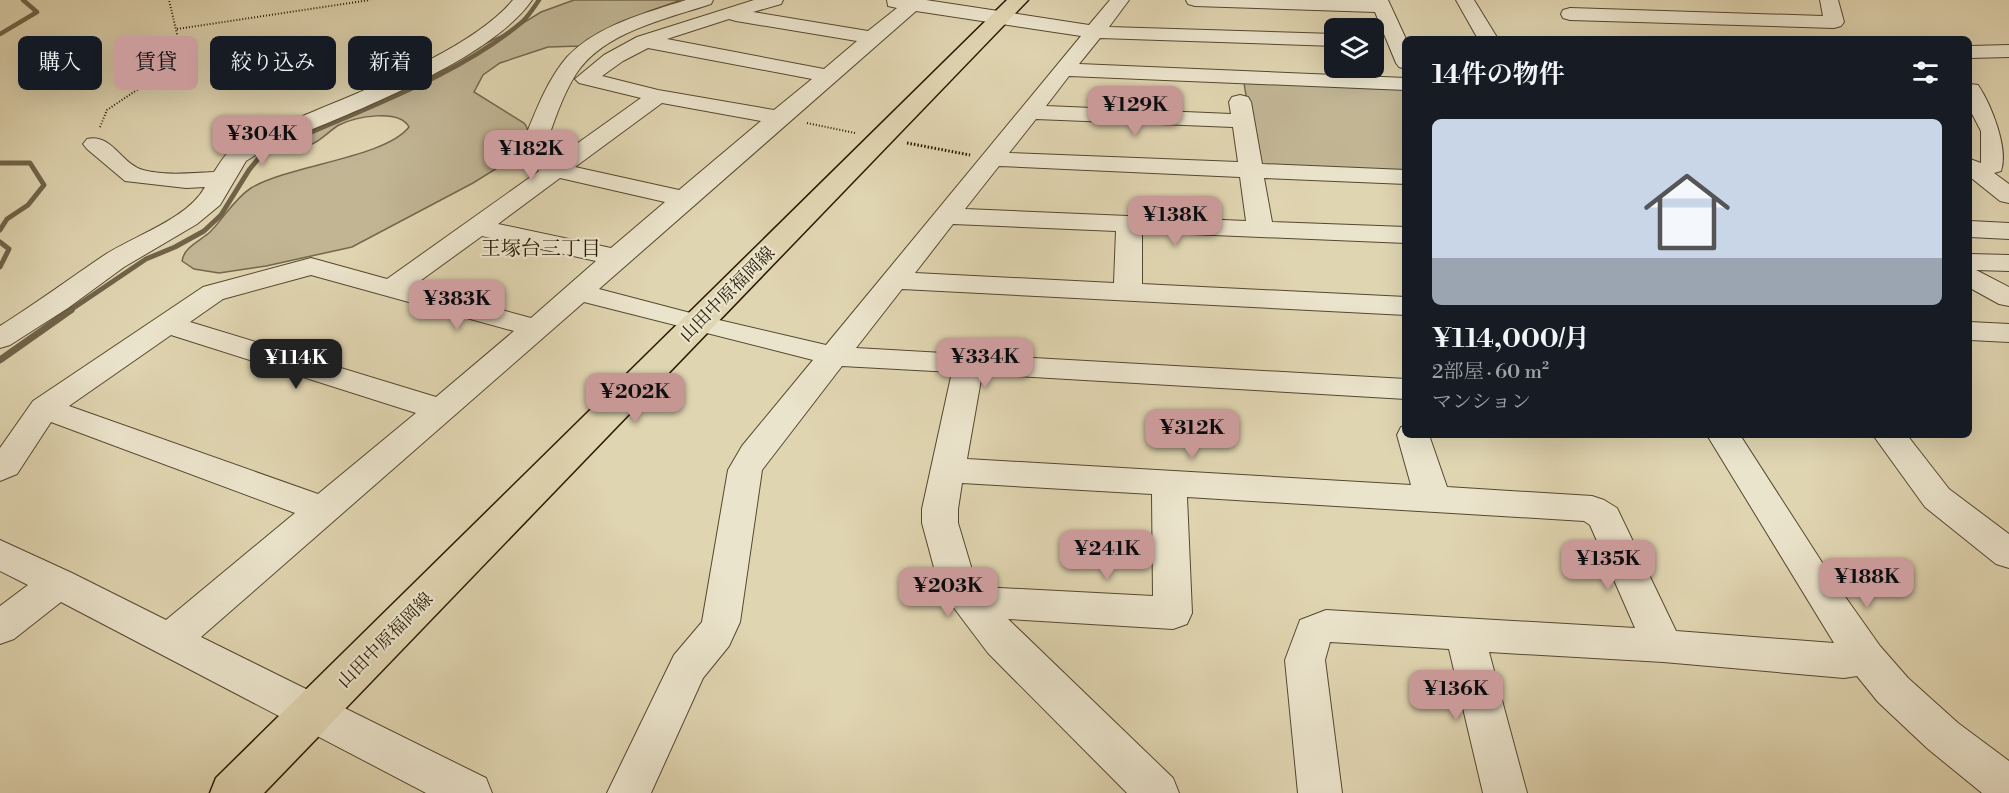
<!DOCTYPE html>
<html lang="ja">
<head>
<meta charset="utf-8">
<style>
  body { margin:0; font-family:"Libre Bodoni","Noto Serif JP",serif; background:#20242c; color:#f1f3f6; height:100vh; display:flex; flex-direction:column; font-size:22px; white-space:nowrap }
  * { box-sizing:border-box; margin:0 }
  p { font-size:20px; color:#9ea1a6 }
  .icon { flex:none; width:33px; height:33px; fill:none; stroke:currentColor; stroke-width:2; stroke-linecap:round; stroke-linejoin:round }
  .map { position:relative; flex:1; overflow:hidden }
  .side { position:absolute; left:1402px; top:36px; width:570px; height:402px; display:flex; flex-direction:column; background:#171b24; border-radius:9px; box-shadow:0 6px 24px #0002 }
  .side>* { flex:none }
  .banner { position:absolute; left:18px; top:36px; width:570px; height:54px; display:flex; gap:12px }
  .buttons { position:absolute; left:1324px; top:18px; display:grid; gap:12px }
  .buttons a { display:grid; place-items:center; width:60px; height:60px; border-radius:9px; background:#171b24; box-shadow:0 6px 24px #0002; font-size:30px }
  .price { position:absolute; translate:-50% -51px; padding:0 14px; border-radius:12px; background:#c59692; color:#111; font-size:20px; line-height:39px; filter:drop-shadow(0 2px 3px #0008) }
  .price::after { content:''; position:absolute; left:50%; top:36px; width:18px; height:14px; margin-left:-9px; background:inherit; clip-path:polygon(0 0,100% 0,50% 100%) }
  .price.active { background:#222; color:#fff }
  ul { padding:0; list-style:none }
  li { display:grid; align-content:center; gap:12px; height:318px; padding:0 30px }
  li+li { border-top:2px solid #363941 }
  li span { display:grid; place-items:center; height:186px; border-radius:9px; color:#555 }
  li>.icon { margin-inline-start:auto }
  span .icon { width:108px; height:108px; fill:#fffc; stroke-width:1 }
  li b { font-size:26px }
  h2 { display:flex; justify-content:space-between; align-items:center; height:72px; padding:0 30px; font-size:26px }
  .chip { padding:0 21px; border-radius:9px; background:#171b24; box-shadow:0 6px 24px #0002; font-size:21px; line-height:54px }
  .chip.active { background:#c59692; color:#111 }
  .map>svg:first-child { display:block }
  .green { fill:#c1b594; stroke:#74674c; stroke-width:1.5 }
  .lines { fill:none; stroke-linecap:round; stroke-linejoin:round }
  .stream-far2 { stroke:#706348; stroke-width:4.5 }
  .stream-far1 { stroke:#706348; stroke-width:5 }
  .stream { stroke:#706348; stroke-width:7 }
  .minor-casing { stroke:#55482f; stroke-width:2 }
  .major-casing { stroke:#271904; stroke-width:3 }
  .path-far1 { stroke:#271904; stroke-width:2; stroke-dasharray:1 2; stroke-linecap:butt }
  .path { stroke:#271904; stroke-width:3; stroke-dasharray:1.5 2; stroke-linecap:butt }
  .minor { fill:#ebe4cc; fill-rule:evenodd }
  .major { fill:#e0d5b1; fill-rule:evenodd }
  .labels { text-anchor:middle; stroke-width:4.5; stroke-linejoin:round; paint-order:stroke }
  .street-label { font-size:18px; fill:#271904; stroke:#ebe4cc }
  .neighbourhood-label { font-size:20px; fill:#271904; stroke:#ebe4cc }
</style>
</head>
<body>
<div class="map">
<svg width="2009" height="793" viewBox="0 0 2009 793">
  <rect width="100%" height="100%" fill="#e0d5b1"/>
  <filter id="stains"><feTurbulence type="fractalNoise" baseFrequency=".00333" numOctaves="4"/><feColorMatrix values="0 0 0 0 .2 0 0 0 0 .09 0 0 0 0 .02 0 0 0 .5 -.17"/></filter>
  <radialGradient id="worn" r=".72"><stop offset=".6" stop-color="#630" stop-opacity="0"/><stop offset="1" stop-color="#630" stop-opacity=".3"/></radialGradient>
  <!-- green -->
  <g class="green">
    <path d="M574,0H681L647,12L581,46L548,47L500,63L483,75L474,92L524,123C534,135 522,147 515,157L473,183L352,247L266,266L219,273L194,269L182,261C184,247 200,241 210,232C224,218 234,199 251,188C289,165 385,158 409,127C399,108 355,117 339,125C330,130 322,140 312,144C305,146 296,147 289,146L287,140L507,33L541,12Z"/>
    <path d="M1251,81L1405,89V171L1264,166L1257,163L1244,83Z"/>
  </g>
  <g class="lines">
    <!-- stream-far2 -->
    <g class="stream-far2">
      <path d="M0,34L37,12L23,0"/>
      <path d="M296,139C368,107 462,73 522,22C529,16 534,7 539,0"/>
    </g>
    <!-- stream-far1 -->
    <g class="stream-far1">
      <path d="M0,163H30L44,185L28,205L7,219L0,230"/>
      <path d="M0,242L9,249L0,267"/>
      <path d="M69,311L146,259L175,247L204,231L221,215L249,170L262,154L299,137"/>
    </g>
    <!-- stream -->
    <path class="stream" d="M0,360L71,310"/>
    <defs>
      <g id="minor">
        <path d="M513,0H532C489,63 337,118 265,149L246,161L220,205L197,224L124,267L68,308L10,345L0,348V326C35,304 69,279 103,256C133,236 188,219 205,187L186,188L125,181L87,149L83,144L87,139C112,133 121,164 143,170C165,176 192,173 214,172C219,165 224,155 231,150C253,133 284,124 310,113C369,88 472,49 513,0Z"/>
        <path d="M686,0H713L711,4C666,19 603,32 576,74C562,96 554,122 545,147L547,154L554,160L641,98L579,83L575,79L604,55L637,37L754,0H783L781,4L753,12L868,31L897,8L888,6L887,0H926L1089,25L1110,0H1129L1109,27L1335,34V46L1100,38L1079,64L1406,78V90L1069,76L1046,106L1231,114L1229,102L1232,97L1240,95L1248,97L1251,102L1262,164L1406,170V184L1264,178L1272,222L1406,227V243L1142,232V284L1406,297V315L902,289L856,348L1406,379V399L982,374L967,459L1411,485L1397,435L1401,427L1406,426V435H1429L1447,487L1592,496L1604,500L1617,508L1676,631L1834,643L1707,435H1740L1834,581L1880,646L1908,678L1958,723L2009,761V793H1982L1928,749L1878,702L1857,676L1844,678L1663,662L1489,652L1527,793H1483L1449,649L1330,642L1325,660L1342,793H1298L1285,660L1300,620L1326,610L1635,628L1590,525L1584,521L1187,497L1192,613L1187,624L1173,629L1008,619L1173,778L1179,793H1127L988,653L945,596L939,586L922,523V509L952,372L842,366L762,470L740,622L729,646L703,678L651,793H607L674,655L702,622L728,470L742,446L813,360L584,302L201,637L486,778L492,793H426L61,602L14,639L0,644V606L28,585L0,571V540L72,573L166,620L295,513L51,422L17,474L0,481V448L33,401L203,287L311,258L387,279L539,171L530,163L521,147C534,116 545,83 567,57C597,25 646,13 686,0ZM916,11L1081,36L826,345L702,316L599,289ZM729,19L736,21L857,41L824,69L667,39ZM648,48L812,79L774,110L658,90L602,76L623,61ZM662,103L761,121L679,190L575,167ZM1036,119L1233,127L1238,162L1009,153ZM999,166L1240,177L1246,221L965,209ZM560,178L665,202L611,248L498,224ZM953,224L1116,231L1114,283L915,273ZM482,236L596,261L531,318L413,286ZM311,275L514,331L436,397L190,322L223,299ZM171,335L416,413L318,494L69,406ZM962,483L1152,494L1153,596L981,587L975,580L958,523V509Z"/>
        <path d="M1186,0H1388L1406,39V69L1399,67L1396,63L1375,12L1195,6L1188,4Z"/>
        <path d="M1456,0H1474L1498,39H1478Z"/>
        <path d="M1820,0H1838L1844,22L1841,26L1834,28L1570,20L1563,18L1561,14L1563,10L1570,8L1823,16Z"/>
        <path d="M2009,45V57L1970,58V46Z"/>
        <path d="M1970,84L1978,85C1991,104 2009,149 2001,171L1994,173L2009,184V203L2000,201L1970,177V159L1981,163V131L1970,110Z"/>
        <path d="M1970,221L2009,223V239L1970,237Z"/>
        <path d="M1970,254L2009,255V271L1976,270L2009,287V306L1999,304L1970,288Z"/>
        <path d="M1970,322L2009,324V342L1970,340Z"/>
        <path d="M1873,435H1907L1949,489L2009,534V568L1996,564L1925,507Z"/>
      </g>
      <path id="major" d="M1007,0H1028L264,793H210L216,778Z"/>
    </defs>
    <!-- minor casing -->
    <use href="#minor" class="minor-casing"/>
    <!-- major casing -->
    <use href="#major" class="major-casing"/>
    <!-- path-far1 -->
    <g class="path-far1">
      <path d="M177,29L370,0"/>
      <path d="M807,123L855,133"/>
      <path d="M100,127L107,110L174,65L181,51L169,0"/>
    </g>
    <!-- path -->
    <path class="path" d="M907,143L970,155"/>
    <!-- minor -->
    <use href="#minor" class="minor"/>
    <!-- major -->
    <use href="#major" class="major"/>
  </g>
  <g class="labels">
    <!-- street labels -->
    <g class="street-label">
      <text transform="translate(727 294) rotate(-45)" y="6">山田中原福岡線</text>
      <text transform="translate(385 640) rotate(-45)" y="6">山田中原福岡線</text>
    </g>
    <!-- neighbourhood labels -->
    <g class="neighbourhood-label">
      <text x="541" y="255">王塚台三丁目</text>
    </g>
  </g>
  <rect width="100%" height="100%" filter="url(#stains)"/>
  <rect width="100%" height="100%" fill="url(#worn)"/>
</svg>
<div class="buttons">
<a><svg class="icon" aria-label="layers" viewBox="0 0 24 24"><path d="M12 4l9 5-9 5-9-5zM3 14l9 5 9-5"/></svg></a>
</div>
<b class="price" style="left:1135px;top:137px">¥129K</b>
<b class="price" style="left:262px;top:166px">¥304K</b>
<b class="price" style="left:531px;top:181px">¥182K</b>
<b class="price" style="left:1175px;top:247px">¥138K</b>
<b class="price" style="left:457px;top:331px">¥383K</b>
<b class="price" style="left:985px;top:389px">¥334K</b>
<b class="price active" style="left:296px;top:390px">¥114K</b>
<b class="price" style="left:635px;top:424px">¥202K</b>
<b class="price" style="left:1192px;top:460px">¥312K</b>
<b class="price" style="left:1107px;top:581px">¥241K</b>
<b class="price" style="left:1608px;top:591px">¥135K</b>
<b class="price" style="left:1867px;top:609px">¥188K</b>
<b class="price" style="left:948px;top:618px">¥203K</b>
<b class="price" style="left:1456px;top:721px">¥136K</b>
<div class="banner">
<a class="chip">購入</a>
<a class="chip active">賃貸</a>
<a class="chip">絞り込み</a>
<a class="chip">新着</a>
</div>
<section class="side">
<h2>14件の物件<svg class="icon" aria-label="filters" viewBox="0 0 24 24"><path d="M4 7h16M4 17h16"/><circle cx="9" cy="7" r="2"/><circle cx="15" cy="17" r="2"/></svg></h2>
<ul>
<li><span style="background:linear-gradient(#c9d6e8 75%,#9aa5b1 0)"><svg class="icon" aria-label="home" viewBox="0 0 24 24"><path d="M3 11l9-7 9 7M6 9v11h12V9"/></svg></span><div><b>¥114,000/月</b><p>2部屋 · 60 m²</p><p>マンション</p></div></li>
</ul>
</section>
</div>
</body>
</html>
